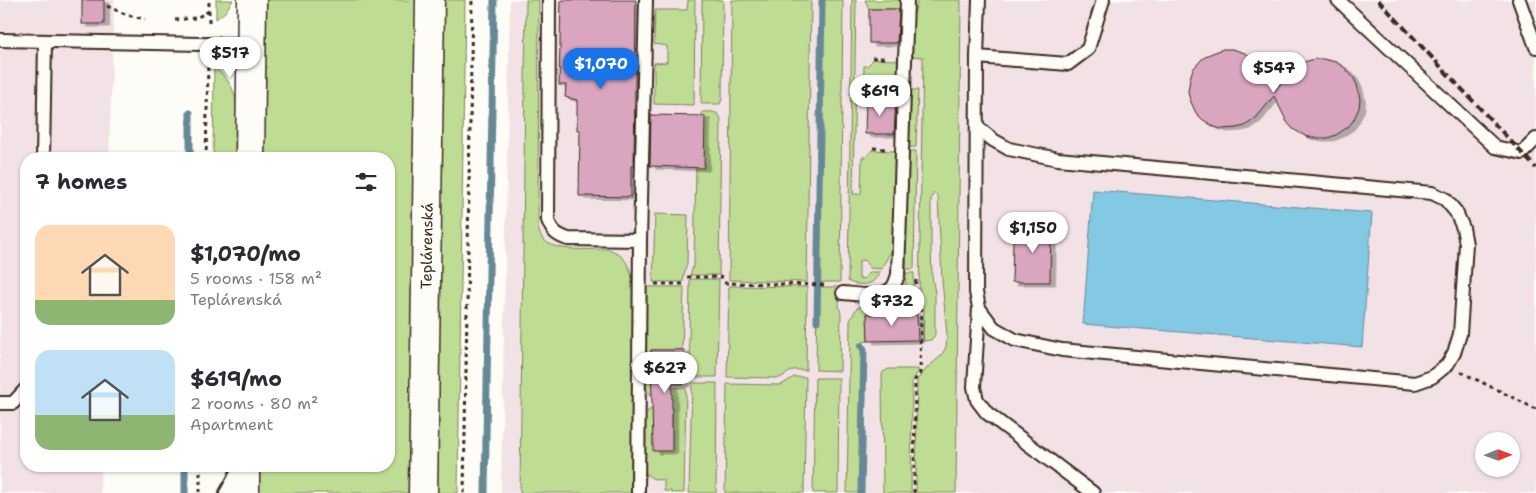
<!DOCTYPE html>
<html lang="en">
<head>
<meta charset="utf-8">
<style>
  body { margin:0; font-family:"Shantell Sans",sans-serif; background:#f2f2f3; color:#2b2b33; height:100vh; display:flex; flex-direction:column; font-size:19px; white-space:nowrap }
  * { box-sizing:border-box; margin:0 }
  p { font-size:16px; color:#7c7c81 }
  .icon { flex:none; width:28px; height:28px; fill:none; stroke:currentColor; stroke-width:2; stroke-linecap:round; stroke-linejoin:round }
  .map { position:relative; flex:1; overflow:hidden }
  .side { position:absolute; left:20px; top:152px; width:375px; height:320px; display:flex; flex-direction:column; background:#fff; border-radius:20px; box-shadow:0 1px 4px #0004 }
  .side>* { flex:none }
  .needle { width:32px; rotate:89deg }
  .buttons { position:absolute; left:1475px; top:432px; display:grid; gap:10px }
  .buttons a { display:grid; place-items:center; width:45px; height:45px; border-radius:50%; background:#fff; box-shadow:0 1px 4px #0004; font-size:25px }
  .price { position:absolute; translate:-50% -42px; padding:0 11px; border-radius:18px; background:#fff; color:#222; font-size:16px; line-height:32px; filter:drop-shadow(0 1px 2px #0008) }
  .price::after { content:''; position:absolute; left:50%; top:30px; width:15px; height:11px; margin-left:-8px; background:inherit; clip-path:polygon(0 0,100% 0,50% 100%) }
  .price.selected { background:#1a73e8; color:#fff }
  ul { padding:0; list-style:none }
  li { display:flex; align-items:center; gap:15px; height:125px; padding:0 15px }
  li span { display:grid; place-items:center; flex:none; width:140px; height:100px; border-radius:15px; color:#555 }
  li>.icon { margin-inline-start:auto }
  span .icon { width:60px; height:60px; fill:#fffc; stroke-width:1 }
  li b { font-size:21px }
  h2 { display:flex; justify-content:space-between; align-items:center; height:60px; padding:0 15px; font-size:21px }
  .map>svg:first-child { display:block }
  .built { fill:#f2e2e6; fill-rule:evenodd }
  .green { fill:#bedc93; stroke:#7c8358 }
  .water { fill:#83c9e4; stroke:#668995 }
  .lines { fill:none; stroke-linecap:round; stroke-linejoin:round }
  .stream { stroke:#668995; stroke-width:7 }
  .building { fill:#d9a5bf; stroke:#3b2a1e; filter:url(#shadow) }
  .lane-casing { stroke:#3b2a1e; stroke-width:16 }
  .secondary-casing { stroke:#3b2a1e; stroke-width:31 }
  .path { stroke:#3b2a1e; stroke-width:3; stroke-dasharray:4 4; stroke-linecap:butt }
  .lane { stroke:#fdfcf7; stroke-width:12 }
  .secondary { stroke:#fdfcf7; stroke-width:28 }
  .rail { stroke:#3b2a1e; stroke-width:4; stroke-dasharray:8 4; stroke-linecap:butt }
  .labels { text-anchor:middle; stroke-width:4; stroke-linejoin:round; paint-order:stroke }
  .street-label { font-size:15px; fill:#3b2a1e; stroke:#fdfcf7 }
</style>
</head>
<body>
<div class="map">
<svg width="1536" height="493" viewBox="0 0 1536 493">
  <defs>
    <filter id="shadow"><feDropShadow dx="5.5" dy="3" stdDeviation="0" flood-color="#0004"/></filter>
  </defs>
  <rect width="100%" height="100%" fill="#fdfcf7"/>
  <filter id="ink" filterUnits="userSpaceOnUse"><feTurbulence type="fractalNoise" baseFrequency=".02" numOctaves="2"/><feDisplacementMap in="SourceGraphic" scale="10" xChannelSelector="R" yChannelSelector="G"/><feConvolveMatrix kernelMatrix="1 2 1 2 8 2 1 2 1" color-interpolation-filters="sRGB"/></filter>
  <g filter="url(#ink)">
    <!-- built -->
    <g class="built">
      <path d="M0,0H114L109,159H26V466H101L100,493H0Z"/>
      <path d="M510,0H1536V493H501ZM1484,441H1511V469H1484Z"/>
    </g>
    <!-- green -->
    <g class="green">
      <path d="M216,0H233L225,12L216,19Z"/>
      <path d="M265,0H418L410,493H257L258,466H389V159H262Z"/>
      <path d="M444,0H465L458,493H436Z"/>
      <path d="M526,0H539L538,223C538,228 539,234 542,238C553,253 591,249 608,249C629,255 633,275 635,295L632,493H520Z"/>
      <path d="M688,0H695L694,105L654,104V63L667,62V46L654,44L655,10H687Z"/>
      <path d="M702,0H723L722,99L720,104H701Z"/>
      <path d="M732,0H811L807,282L729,280Z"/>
      <path d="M821,0H843L840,282H817Z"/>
      <path d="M852,0H856L853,194H861L862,157H866L872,150L895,151L893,248L881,269L870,268L864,260L859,261V279L865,278L870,272H880C878,276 875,280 872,282C866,286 853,285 848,281Z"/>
      <path d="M865,0H901L900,9H869Z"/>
      <path d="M918,0H961L956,493H916L917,380L927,368L941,356L946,347L947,335L942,280L938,197L936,194L934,193L931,199V249L932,276L935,293V335L931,340L923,341L924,307L919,301L923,57L910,56L912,20Z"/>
      <path d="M874,59L898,60L896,100L863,99L864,66H867Z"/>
      <path d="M214,67C226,77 234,86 236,102L235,159H213Z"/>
      <path d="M909,90H918L916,147H908Z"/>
      <path d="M702,112C710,112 719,110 721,120L719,275H690L694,264L696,168L705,116H702Z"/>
      <path d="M908,151H916L914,269H906Z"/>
      <path d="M655,214L688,215L687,264L684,274L683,282H653Z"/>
      <path d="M906,273H914V314H876L877,306C901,305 906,294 906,273Z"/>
      <path d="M690,279H719L717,377H695L693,375L689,343Z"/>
      <path d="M729,286L807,287L806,370H793L780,378L727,377Z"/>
      <path d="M646,287H684L682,350H651V383L660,384L661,387L686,388L684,493H671V491H664V480C655,480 646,478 644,468V417L649,410L653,409L672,450V410H666L648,392L645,384Z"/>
      <path d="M817,287H839V305L841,314L840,371L816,370Z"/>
      <path d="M861,306H867L868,341L863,342L860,493H847L850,321L856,309Z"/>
      <path d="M889,369H918V373L912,379L911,493H883L882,375L883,372Z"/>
      <path d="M794,377H806L804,493H725L727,384L781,385Z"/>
      <path d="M815,378H839L838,493H813Z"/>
      <path d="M692,383H717L716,493H689Z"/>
    </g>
    <!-- water -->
    <path class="water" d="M1093,190L1372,213L1362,347L1083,324Z"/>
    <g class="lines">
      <!-- stream -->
      <g class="stream">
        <path d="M190,159V113"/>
        <path d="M817,321L822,0"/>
        <path d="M861,346L864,349L861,493"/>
        <path d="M185,493V466"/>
        <path d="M485,493L494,0"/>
      </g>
    </g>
    <!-- building -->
    <g class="building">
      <rect x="82" y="0" width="22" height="24"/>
      <path d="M561,0H636L634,166H631V197L579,196L580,130H577V100L565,97L566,85H559Z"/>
      <path d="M869,9H899L897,43H869Z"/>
      <path d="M1223,49H1232L1245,53L1252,57L1262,67L1274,92L1293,68L1301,63L1314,59H1323L1336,62L1344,67L1353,77L1357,85L1360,99L1359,108L1353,121L1348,127L1336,135L1328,138H1314L1305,136L1293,129L1287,122L1274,96L1256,118L1245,126L1236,128L1222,129L1214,127L1202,119L1196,113L1190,100L1188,92L1190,78L1193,69L1202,59L1210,54Z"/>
      <path d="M866,100H896L894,134H865Z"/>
      <path d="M651,115L705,116L704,168L650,166Z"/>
      <path d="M1023,223L1051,224L1050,282H1012L1013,239H1023Z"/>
      <path d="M867,314H917L918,340L868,341Z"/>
      <path d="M651,350H684V384H672V451H653Z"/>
    </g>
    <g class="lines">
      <defs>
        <g id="lane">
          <path d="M549,0L548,220C552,231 556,235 568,239L640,240L638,493"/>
          <path d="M979,0L977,57L1068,64L1088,49L1103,0"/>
          <path d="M1338,0L1495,147L1522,153L1536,139"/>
          <path d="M1519,0L1536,47"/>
          <path d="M0,40L252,45"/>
          <path d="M977,57L976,292L979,308L974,387L977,400L987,413L1093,493"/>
          <path d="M977,127L993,140L1009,149L1058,159L1432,193L1445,199L1456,212L1463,228L1466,244L1460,334L1454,353L1447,365L1432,377L1415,383L1062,350L1015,340L994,328L979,308"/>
          <path d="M43,159L45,41"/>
          <path d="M640,240L646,0"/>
          <path d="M843,293C857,294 879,299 891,289C895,286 896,280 898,275L907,0"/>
          <path d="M0,403H13L26,389"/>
          <path d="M226,493L234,479L238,469"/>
        </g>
        <g id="secondary">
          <path d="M250,159L252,0"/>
          <path d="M245,493V466"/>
          <path d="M423,493L430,0"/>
        </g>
      </defs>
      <!-- lane casing -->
      <use href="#lane" class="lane-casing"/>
      <!-- secondary casing -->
      <use href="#secondary" class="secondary-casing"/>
      <!-- path -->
      <g class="path">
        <path d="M107,6L127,15L145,19"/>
        <path d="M175,20L196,18L209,11"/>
        <path d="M209,22V0"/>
        <path d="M872,58H888"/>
        <path d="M873,148L885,149"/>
        <path d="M206,159L208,63"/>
        <path d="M687,277H724"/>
        <path d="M724,283L828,285"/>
        <path d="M655,284H687"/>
        <path d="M1461,372L1536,409"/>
        <path d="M200,492V466"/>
        <path d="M464,493L472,0"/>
        <path d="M914,493L915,379L920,374L921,310H916V278"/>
      </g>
      <!-- lane -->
      <use href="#lane" class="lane"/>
      <!-- secondary -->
      <use href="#secondary" class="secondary"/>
      <!-- rail -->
      <path class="rail" d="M1378,0L1536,168"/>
    </g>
  </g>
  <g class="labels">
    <!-- street labels -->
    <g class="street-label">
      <text transform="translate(427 246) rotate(-89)" y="5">Teplárenská</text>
    </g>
  </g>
</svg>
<div class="buttons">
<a><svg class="needle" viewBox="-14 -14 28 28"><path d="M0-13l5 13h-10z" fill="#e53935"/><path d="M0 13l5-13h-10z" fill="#7c7c81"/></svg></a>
</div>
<b class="price" style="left:230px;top:79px">$517</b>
<b class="price selected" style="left:601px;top:90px">$1,070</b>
<b class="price" style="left:1274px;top:94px">$547</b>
<b class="price" style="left:880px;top:117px">$619</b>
<b class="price" style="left:1033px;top:254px">$1,150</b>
<b class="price" style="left:892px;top:327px">$732</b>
<b class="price" style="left:665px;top:394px">$627</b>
<section class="side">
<h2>7 homes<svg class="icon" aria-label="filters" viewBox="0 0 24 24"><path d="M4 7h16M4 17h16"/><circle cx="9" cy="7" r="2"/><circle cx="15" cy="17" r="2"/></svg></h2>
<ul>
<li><span style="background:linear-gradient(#ffd9b3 75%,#8fb573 0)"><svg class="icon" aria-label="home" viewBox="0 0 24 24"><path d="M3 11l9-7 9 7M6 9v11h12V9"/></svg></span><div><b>$1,070/mo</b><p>5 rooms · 158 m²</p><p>Teplárenská</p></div></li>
<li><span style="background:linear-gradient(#bfe0f5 65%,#8fb573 0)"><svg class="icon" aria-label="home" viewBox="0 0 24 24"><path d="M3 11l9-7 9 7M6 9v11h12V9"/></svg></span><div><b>$619/mo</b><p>2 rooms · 80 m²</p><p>Apartment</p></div></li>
</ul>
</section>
</div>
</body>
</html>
